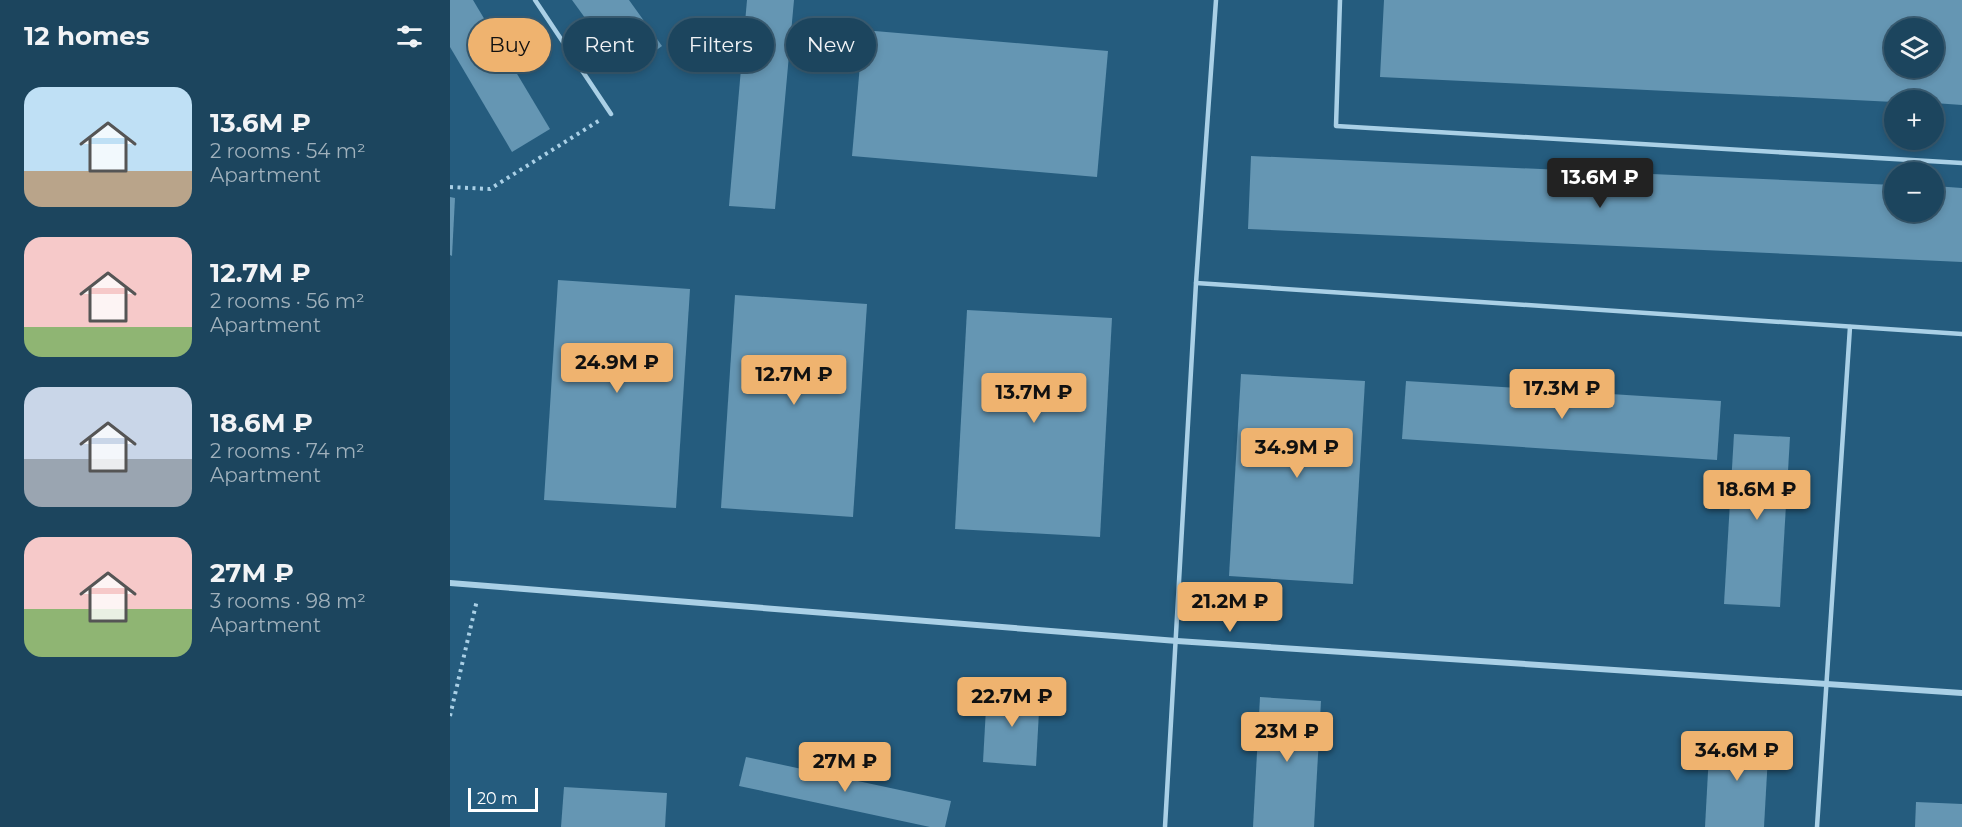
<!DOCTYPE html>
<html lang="en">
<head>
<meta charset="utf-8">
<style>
  body { margin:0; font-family:Montserrat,sans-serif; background:#254c64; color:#f1f3f6; height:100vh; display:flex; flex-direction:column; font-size:22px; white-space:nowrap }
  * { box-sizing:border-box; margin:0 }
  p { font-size:20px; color:#a0b1bc }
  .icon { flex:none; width:33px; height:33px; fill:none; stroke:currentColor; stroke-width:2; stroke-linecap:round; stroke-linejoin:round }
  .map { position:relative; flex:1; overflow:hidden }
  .drawer { display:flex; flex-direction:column; background:#1c455e; width:450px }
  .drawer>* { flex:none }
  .guide { position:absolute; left:18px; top:18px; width:570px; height:54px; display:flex; gap:12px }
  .controls { position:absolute; left:1434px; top:18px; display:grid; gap:12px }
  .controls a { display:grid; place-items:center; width:60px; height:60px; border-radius:50%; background:#1c455e; box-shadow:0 3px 9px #0003,0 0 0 2px #3a5d73; font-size:30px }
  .scale { position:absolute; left:18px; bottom:15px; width:70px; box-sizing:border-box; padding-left:6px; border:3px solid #fff; border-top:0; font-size:16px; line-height:21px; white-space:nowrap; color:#fff; -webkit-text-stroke:4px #255c7e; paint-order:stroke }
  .price { position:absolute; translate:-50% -51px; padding:0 14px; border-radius:6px; background:#efb36f; color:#111; font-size:20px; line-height:39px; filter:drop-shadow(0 2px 3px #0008) }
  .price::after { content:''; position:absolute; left:50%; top:36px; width:18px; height:14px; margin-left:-9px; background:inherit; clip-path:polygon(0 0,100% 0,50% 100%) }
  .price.active { background:#222; color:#fff }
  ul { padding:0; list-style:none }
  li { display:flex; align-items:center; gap:18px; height:150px; padding:0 24px }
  li span { display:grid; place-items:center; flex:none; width:168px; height:120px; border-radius:18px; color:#555 }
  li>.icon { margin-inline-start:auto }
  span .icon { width:72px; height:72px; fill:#fffc; stroke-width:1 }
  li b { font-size:26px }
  h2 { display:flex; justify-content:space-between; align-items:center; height:72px; padding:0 24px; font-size:26px }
  .tag { padding:0 21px; border-radius:27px; background:#1c455e; box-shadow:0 3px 9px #0003,0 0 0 2px #3a5d73; font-size:21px; line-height:54px }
  .tag.active { background:#efb36f; color:#111 }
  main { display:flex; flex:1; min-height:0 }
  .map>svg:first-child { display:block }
  .building { fill:#6596b3; fill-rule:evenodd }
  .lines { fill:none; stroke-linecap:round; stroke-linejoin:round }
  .path { stroke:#aad0e6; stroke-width:4; stroke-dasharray:3 4.5; stroke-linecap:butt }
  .lane { stroke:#aad0e6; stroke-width:4.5 }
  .street { stroke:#aad0e6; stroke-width:6 }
</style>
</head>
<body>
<main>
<section class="drawer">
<h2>12 homes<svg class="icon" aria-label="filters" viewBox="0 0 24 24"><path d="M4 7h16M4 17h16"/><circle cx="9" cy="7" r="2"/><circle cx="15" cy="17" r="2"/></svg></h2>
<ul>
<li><span style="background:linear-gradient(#bfe0f5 70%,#b9a48a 0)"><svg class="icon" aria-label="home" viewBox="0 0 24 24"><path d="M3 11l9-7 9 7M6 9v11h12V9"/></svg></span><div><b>13.6M ₽</b><p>2 rooms · 54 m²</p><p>Apartment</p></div></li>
<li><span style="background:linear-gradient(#f6c9c9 75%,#8fb573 0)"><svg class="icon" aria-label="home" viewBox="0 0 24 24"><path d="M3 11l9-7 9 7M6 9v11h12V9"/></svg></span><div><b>12.7M ₽</b><p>2 rooms · 56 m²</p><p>Apartment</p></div></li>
<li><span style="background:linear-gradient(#c9d6e8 60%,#9aa5b1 0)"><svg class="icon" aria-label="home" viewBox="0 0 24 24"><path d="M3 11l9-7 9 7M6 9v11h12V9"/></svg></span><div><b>18.6M ₽</b><p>2 rooms · 74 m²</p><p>Apartment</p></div></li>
<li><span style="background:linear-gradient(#f6c9c9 60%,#8fb573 0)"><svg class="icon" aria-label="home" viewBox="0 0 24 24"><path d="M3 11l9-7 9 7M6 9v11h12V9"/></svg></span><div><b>27M ₽</b><p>3 rooms · 98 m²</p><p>Apartment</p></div></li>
</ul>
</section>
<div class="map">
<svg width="1512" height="827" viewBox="0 0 1512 827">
  <rect width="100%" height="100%" fill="#255c7e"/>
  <!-- building -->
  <g class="building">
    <path d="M0,0H23L100,129L62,152L0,47Z"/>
    <path d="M122,0H179L212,46L175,73Z"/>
    <path d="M297,0H344L325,209L279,206Z"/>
    <path d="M934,0H1512V105L1484,103V100L1444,102L930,77ZM1444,28H1484V68H1444Z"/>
    <path d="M413,30L658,51L647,177L402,156Z"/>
    <path d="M801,156L1444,185V212H1484V186L1512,188V262L798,229Z"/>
    <path d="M0,197L5,198L2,256L0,255Z"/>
    <path d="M108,280L240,289L226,508L94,500Z"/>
    <path d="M285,295L417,304L403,517L271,508Z"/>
    <path d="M517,310L662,318L650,537L505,529Z"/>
    <path d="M791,374L915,381L903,584L779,576Z"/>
    <path d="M956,381L1271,401L1267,460L952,439Z"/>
    <path d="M1284,434L1340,437L1330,607L1274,604Z"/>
    <path d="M537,690L590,693L586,766L533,762Z"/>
    <path d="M810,697L871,701L864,827H803Z"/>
    <path d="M1260,735L1319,738L1314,827H1255Z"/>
    <path d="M296,757L501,801L495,827H480L289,786Z"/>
    <path d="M114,787L217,793L215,827H111Z"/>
    <path d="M1466,802L1512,804V827H1465Z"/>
  </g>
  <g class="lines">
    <!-- path -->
    <g class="path">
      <path d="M0,187L40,189L150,120"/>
      <path d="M0,716L27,600"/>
    </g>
    <!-- lane -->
    <g class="lane">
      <path d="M85,0L161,114"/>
      <path d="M890,0L886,126L1512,163"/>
      <path d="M746,283L1512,334"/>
      <path d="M715,827L746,283L766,0"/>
      <path d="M1367,827L1400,327"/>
    </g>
    <!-- street -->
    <path class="street" d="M0,583L727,641L1512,693"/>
  </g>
</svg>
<div class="controls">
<a><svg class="icon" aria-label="layers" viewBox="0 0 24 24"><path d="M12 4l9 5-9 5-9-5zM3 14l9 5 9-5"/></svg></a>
<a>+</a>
<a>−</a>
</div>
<div class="scale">20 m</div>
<b class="price active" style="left:1150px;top:209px">13.6M ₽</b>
<b class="price" style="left:167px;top:394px">24.9M ₽</b>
<b class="price" style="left:344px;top:406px">12.7M ₽</b>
<b class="price" style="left:1112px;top:420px">17.3M ₽</b>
<b class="price" style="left:584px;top:424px">13.7M ₽</b>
<b class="price" style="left:847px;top:479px">34.9M ₽</b>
<b class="price" style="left:1307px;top:521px">18.6M ₽</b>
<b class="price" style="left:780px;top:633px">21.2M ₽</b>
<b class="price" style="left:562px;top:728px">22.7M ₽</b>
<b class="price" style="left:837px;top:763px">23M ₽</b>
<b class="price" style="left:1287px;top:782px">34.6M ₽</b>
<b class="price" style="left:395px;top:793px">27M ₽</b>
<div class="guide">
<a class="tag active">Buy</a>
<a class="tag">Rent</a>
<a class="tag">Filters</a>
<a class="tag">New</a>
</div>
</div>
</main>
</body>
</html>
